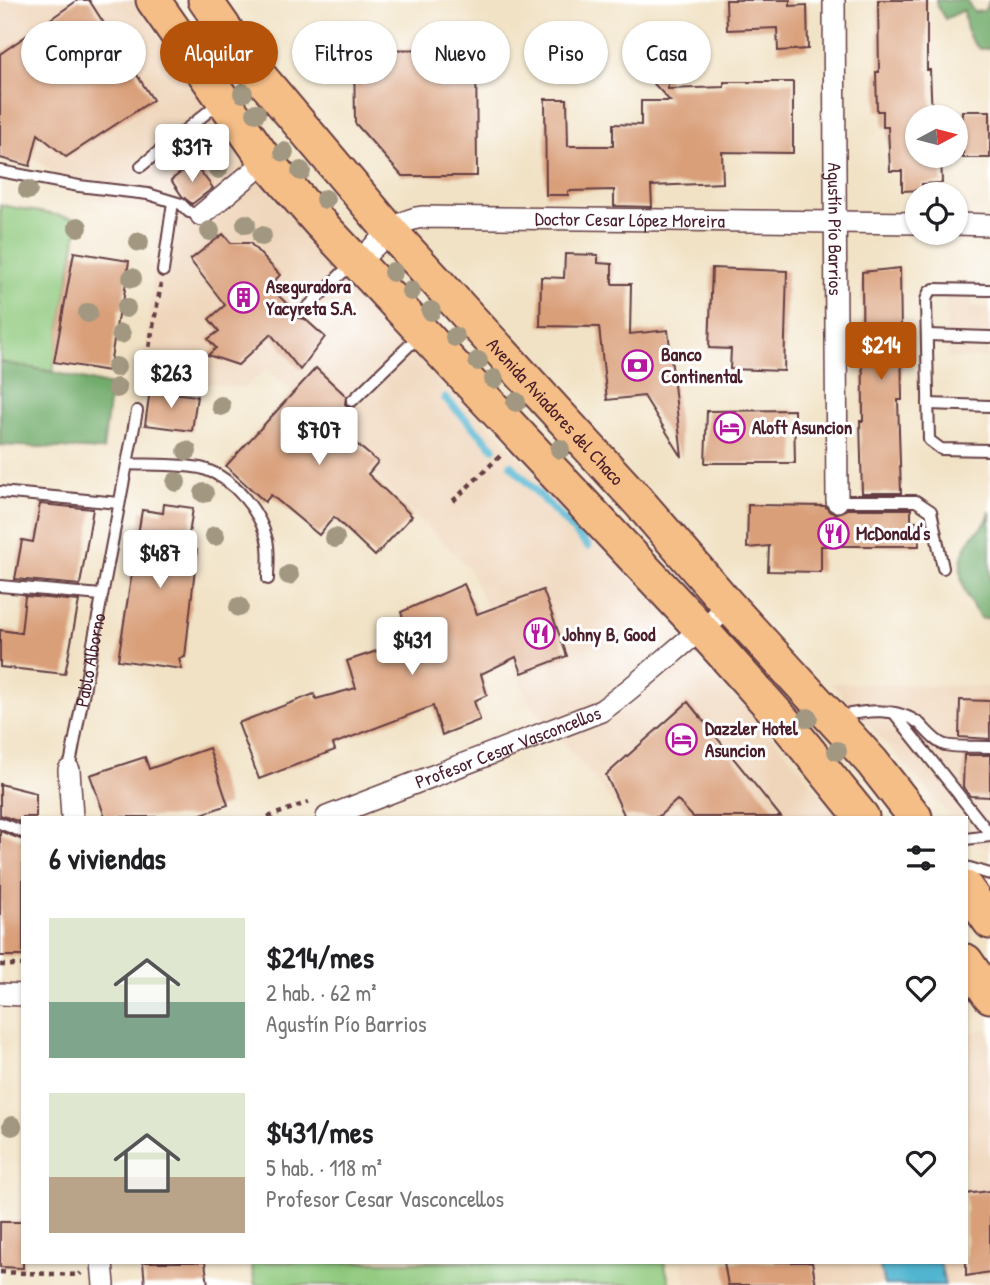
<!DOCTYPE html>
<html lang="es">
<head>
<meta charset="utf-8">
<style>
  body { margin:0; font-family:"Patrick Hand",sans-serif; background:#f2f2f2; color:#202124; height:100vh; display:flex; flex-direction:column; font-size:26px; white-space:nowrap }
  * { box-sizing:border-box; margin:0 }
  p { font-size:23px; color:#757577 }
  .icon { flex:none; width:38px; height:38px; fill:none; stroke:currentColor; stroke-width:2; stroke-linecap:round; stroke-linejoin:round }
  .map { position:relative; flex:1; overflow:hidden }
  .drawer { position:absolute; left:21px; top:816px; width:947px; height:448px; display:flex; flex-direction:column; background:#fff; border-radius:0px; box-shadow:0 2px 5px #0004 }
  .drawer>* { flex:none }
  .guide { position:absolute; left:21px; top:21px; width:948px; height:63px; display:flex; gap:14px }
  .needle { width:46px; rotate:83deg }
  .controls { position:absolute; left:905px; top:105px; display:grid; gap:14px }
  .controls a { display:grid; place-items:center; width:63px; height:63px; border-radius:50%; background:#fff; box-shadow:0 2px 5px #0004; font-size:35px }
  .price { position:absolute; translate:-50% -60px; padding:0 16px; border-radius:7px; background:#fff; color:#222; font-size:23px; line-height:46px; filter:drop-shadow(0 2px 4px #0008) }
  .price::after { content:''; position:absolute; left:50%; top:42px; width:21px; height:16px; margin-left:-10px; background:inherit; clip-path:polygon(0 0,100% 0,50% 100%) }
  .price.selected { background:#b45309; color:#fff }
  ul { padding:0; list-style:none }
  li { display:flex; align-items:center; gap:21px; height:175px; padding:0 28px }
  li span { display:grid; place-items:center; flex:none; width:196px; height:140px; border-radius:0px; color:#555 }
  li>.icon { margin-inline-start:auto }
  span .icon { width:84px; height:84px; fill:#fffc; stroke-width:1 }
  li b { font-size:30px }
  h2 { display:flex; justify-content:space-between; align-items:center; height:84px; padding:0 28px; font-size:30px }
  .pill { padding:0 24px; border-radius:32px; background:#fff; box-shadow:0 2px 5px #0004; font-size:24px; line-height:63px }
  .pill.selected { background:#b45309; color:#fff }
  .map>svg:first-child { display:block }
  .built { fill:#efd6bb }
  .green { fill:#8ec87c; stroke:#6c7454; stroke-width:2 }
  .forest { fill:#72ac6c; stroke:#5e664c; stroke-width:2 }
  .water { fill:#51b5d0; stroke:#4e6a7e; stroke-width:2 }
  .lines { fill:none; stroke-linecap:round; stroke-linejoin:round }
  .stream { stroke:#51b5d0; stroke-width:8 }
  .building { fill:#d99f79 }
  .service-casing { stroke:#633c42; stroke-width:14 }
  .minor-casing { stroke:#633c42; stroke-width:24 }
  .trunk-casing { stroke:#633c42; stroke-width:37 }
  .path { stroke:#633c42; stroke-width:4.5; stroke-dasharray:5 5; stroke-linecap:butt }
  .service { stroke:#fff; stroke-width:10 }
  .minor { stroke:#fff; stroke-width:21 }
  .trunk { stroke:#f6be87; stroke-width:33 }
  .tree { fill:#a29780 }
  .labels { text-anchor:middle; stroke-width:6; stroke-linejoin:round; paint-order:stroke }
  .street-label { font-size:19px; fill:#4a1f2b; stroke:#fff }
  .poi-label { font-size:19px; font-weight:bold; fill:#4a1f2b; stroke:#fff; text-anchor:start }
</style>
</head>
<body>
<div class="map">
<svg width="990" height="1285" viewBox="0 0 990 1285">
  <rect width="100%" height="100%" fill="#fff"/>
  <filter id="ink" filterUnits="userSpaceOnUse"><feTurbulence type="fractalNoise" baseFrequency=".0143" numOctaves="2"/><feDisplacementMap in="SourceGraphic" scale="14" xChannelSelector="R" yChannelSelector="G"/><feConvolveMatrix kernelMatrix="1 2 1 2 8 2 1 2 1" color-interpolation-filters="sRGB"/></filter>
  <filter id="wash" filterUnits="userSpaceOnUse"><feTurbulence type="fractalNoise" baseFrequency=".00686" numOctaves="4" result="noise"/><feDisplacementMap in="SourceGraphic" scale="28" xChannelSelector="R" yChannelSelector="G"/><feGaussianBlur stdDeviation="1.57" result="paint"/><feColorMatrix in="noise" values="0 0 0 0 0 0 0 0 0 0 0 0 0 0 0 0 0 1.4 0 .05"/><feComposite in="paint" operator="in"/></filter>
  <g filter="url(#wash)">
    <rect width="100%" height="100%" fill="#f1e2c5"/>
    <!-- built -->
    <g class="built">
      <path d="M0,0H134L262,183L318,248L459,393L669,618L798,766L839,817H623L586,768L530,704L469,568L267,368L244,388L143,374L160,215L87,198L0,132Z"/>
      <path d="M946,291H972V307H990V358H947Z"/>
      <path d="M831,683L990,687V848L977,845L970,839L966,835V817H951Z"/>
      <path d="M986,1029L990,1035V1285H686L681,1262H966V1034Z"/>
    </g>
    <!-- green -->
    <g class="green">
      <path d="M0,205L79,219L53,372L0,362Z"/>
      <path d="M251,1262H664L670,1285H255Z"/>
    </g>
    <!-- forest -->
    <g class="forest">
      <path d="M936,0H966L974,12L984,11L990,0V48L980,49C966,39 966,26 964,10L945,19L937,6Z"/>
      <path d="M0,362L53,372L111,386L103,450L0,445Z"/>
      <path d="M990,511V618L981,619C962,594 951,566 972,537C981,526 987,527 990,511Z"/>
    </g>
    <!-- water -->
    <path class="water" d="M879,1262H940L945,1285H884Z"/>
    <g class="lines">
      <!-- stream -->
      <g class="stream">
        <path d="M445,398L494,448"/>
        <path d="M511,465L588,546"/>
      </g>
    </g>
    <g id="blocks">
      <!-- building -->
      <g class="building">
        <path d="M78,0H89L153,100L66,157L38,134L30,166L0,158V54Z"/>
        <path d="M726,0H790V6L807,5L808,49L778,51L777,28L727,30Z"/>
        <path d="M878,0H927V70H930L932,117H917V156H941L942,183L922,184V190L902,191V171H890L888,127H883V111H877L876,72H879Z"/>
        <path d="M476,49L477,176H402L355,123L354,50Z"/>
        <path d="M645,51H668V89L724,87V82H793V153L722,152L723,183L651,186L652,207L614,206V190L568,191V195H546L545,99H567L568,146H613V124L641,125V101H670L645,74Z"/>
        <path d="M962,111H990V158H963Z"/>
        <path d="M194,163L213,188L192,204L182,196L171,180Z"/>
        <path d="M223,234L231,243H250L280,275L269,287L295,311L298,318L305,319L325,337L300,370L271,334L238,365L208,355L216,348L208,339L219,331L209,319L225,305L190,260Z"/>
        <path d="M74,252L129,261L122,310L119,309L109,371L54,362Z"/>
        <path d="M565,254L598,255V263L612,264V284H631L630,334L668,330L682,457L644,396L607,400L599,327L540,326L541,277L564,278Z"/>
        <path d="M712,268L787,271L784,371L730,369L731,349L709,348Z"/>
        <path d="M900,268L902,400H898L901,493H862L860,421H863L862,272Z"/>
        <path d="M316,368L346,396L345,404L351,409L335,426L378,462L368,474L412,516L375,556L334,517L319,535L271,495L265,502L226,466Z"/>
        <path d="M150,390L197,396L192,431L145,425Z"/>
        <path d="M794,410L795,463H705L707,411Z"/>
        <path d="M40,504L93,509L80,585L15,579L22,540L33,542Z"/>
        <path d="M164,504L193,508L187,549L197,550L185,657L179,659L182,669L118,660L142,510L163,513Z"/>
        <path d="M748,505L825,506L830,512L836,514L847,509H911V521H918L919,546H821V572L768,571L769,546L747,548Z"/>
        <path d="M464,584L477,614L543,590L567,656L522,673L516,657L481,674L487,695L474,701L480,720L442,735L433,706L333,744L335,750L259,779L238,723L314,694L316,699L356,688L347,661L410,640L401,612Z"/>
        <path d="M25,596L79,601L65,674L0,667V630L21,633Z"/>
        <path d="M960,700L990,701V739L959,737Z"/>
        <path d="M688,702L781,817H693L677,800L658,817H625L606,775Z"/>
        <path d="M209,748L228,805L193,817H105L90,775L145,757L149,769Z"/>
        <path d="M964,755H990V797L970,796L963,787Z"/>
        <path d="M0,784L36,793V817H23V823L0,815Z"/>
        <path d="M0,831L23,840V956H0Z"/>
        <path d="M990,1191V1272L966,1276V1194Z"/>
        <path d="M0,1222H23V1268L0,1267Z"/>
        <path d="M143,1262H205L208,1285H145Z"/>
        <path d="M724,1262H812L816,1285H728Z"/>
      </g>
    </g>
  </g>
  <g filter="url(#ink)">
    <use href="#blocks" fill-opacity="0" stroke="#633c42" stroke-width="2"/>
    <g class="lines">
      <defs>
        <g id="service">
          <path d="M141,166L220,102"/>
          <path d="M0,171L79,186L148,194L181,204L189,212L201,215"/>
          <path d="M163,271L173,202"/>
          <path d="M990,290L934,289L929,292L926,300L929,440L941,449L990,450"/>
          <path d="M303,312L342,273L355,265"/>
          <path d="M927,335L990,337"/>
          <path d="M352,401L421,334"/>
          <path d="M928,404L990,406"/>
          <path d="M137,411L127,464C146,465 188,464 204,469C233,478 260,511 267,540C270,552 268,567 268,579"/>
          <path d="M0,492L119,503"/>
          <path d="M837,501H916L931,511L943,568"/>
          <path d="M0,586L101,595"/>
          <path d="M894,713L990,834"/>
          <path d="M839,716C865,711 897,706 920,724C927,731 935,742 945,745C959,748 976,746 990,747"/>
          <path id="s1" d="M69,770L127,464"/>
          <path d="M0,823L23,832"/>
          <path d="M966,839L990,836"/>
          <path d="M966,867L990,874"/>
        </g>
        <g id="minor">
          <path id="s2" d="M834,0L837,501"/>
          <path d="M201,215L266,161"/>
          <path d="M956,224L990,225"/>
          <path id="s3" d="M357,263C376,246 396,219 423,217L917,223"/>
          <path d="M69,770L72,817"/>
          <path id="s4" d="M327,817L601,711C646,679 685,639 730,607"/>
          <path d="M0,994L23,995"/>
          <path d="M102,1262L104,1285"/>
        </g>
        <g id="trunk">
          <path d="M153,0L266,161L319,222L700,628L789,727L862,817"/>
          <path id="s5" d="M205,0L251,66L391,232L639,502L729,606L872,762L915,817"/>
          <path d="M966,888L990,922"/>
          <path d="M966,961L990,996"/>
        </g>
      </defs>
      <!-- service casing -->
      <use href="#service" class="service-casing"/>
      <!-- minor casing -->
      <use href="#minor" class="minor-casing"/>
      <!-- trunk casing -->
      <use href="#trunk" class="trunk-casing"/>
      <!-- path -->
      <g class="path">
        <path d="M140,396L161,284"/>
        <path d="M453,501L500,456"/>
        <path d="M268,817L309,802"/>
        <path d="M0,965H23"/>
        <path d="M0,1272L79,1275L81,1273"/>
      </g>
      <!-- service -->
      <use href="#service" class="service"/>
      <!-- minor -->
      <use href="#minor" class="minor"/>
      <!-- trunk -->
      <use href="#trunk" class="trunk"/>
    </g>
    <!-- trees -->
    <g class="tree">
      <circle cx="228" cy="73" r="10"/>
      <circle cx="243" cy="93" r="10"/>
      <circle cx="256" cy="113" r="10"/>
      <circle cx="284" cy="152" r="10"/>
      <circle cx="218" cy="169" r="10"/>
      <circle cx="301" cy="171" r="10"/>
      <circle cx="28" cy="190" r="10"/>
      <circle cx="325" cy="199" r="10"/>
      <circle cx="246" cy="224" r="10"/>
      <circle cx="78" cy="227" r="10"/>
      <circle cx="210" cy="231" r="10"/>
      <circle cx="262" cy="236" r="10"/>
      <circle cx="139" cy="242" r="10"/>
      <circle cx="393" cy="272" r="10"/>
      <circle cx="132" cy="278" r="10"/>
      <circle cx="411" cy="291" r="10"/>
      <circle cx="126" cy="308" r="10"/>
      <circle cx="431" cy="311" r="10"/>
      <circle cx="88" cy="313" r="10"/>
      <circle cx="121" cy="334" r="10"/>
      <circle cx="455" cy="337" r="10"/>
      <circle cx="478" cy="361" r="10"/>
      <circle cx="116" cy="367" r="10"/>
      <circle cx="494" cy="379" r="10"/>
      <circle cx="117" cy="388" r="10"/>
      <circle cx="516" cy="402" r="10"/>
      <circle cx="221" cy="406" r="10"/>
      <circle cx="560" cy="449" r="10"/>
      <circle cx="187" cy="451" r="10"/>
      <circle cx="176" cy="482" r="10"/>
      <circle cx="204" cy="493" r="10"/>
      <circle cx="215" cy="536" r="10"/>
      <circle cx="335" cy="538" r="10"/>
      <circle cx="289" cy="575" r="10"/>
      <circle cx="239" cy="607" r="10"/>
      <circle cx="808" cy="718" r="10"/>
      <circle cx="837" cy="751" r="10"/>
      <circle cx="12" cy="1126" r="10"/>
    </g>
  </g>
  <!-- icons -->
  <defs>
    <symbol id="building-ring" viewBox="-11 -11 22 22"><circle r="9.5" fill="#fff" stroke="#b5179e" stroke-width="1.5"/><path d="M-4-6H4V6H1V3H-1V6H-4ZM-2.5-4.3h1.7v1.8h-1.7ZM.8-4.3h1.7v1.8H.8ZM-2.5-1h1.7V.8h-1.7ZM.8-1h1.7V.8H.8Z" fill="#b5179e"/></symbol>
    <symbol id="bank-ring" viewBox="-11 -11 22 22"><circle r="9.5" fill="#fff" stroke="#b5179e" stroke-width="1.5"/><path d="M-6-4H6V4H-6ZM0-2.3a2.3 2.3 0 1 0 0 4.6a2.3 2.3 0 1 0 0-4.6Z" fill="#b5179e"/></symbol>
    <symbol id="hotel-ring" viewBox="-11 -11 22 22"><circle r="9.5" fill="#fff" stroke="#b5179e" stroke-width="1.5"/><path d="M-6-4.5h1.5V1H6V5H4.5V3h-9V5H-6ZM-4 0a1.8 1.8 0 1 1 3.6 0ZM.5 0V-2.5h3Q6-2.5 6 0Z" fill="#b5179e"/></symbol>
    <symbol id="restaurant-ring" viewBox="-11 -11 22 22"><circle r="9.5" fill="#fff" stroke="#b5179e" stroke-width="1.5"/><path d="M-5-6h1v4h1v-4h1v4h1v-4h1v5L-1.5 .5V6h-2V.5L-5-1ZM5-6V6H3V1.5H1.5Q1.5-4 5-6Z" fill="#b5179e"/></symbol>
  </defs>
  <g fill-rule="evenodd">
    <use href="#building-ring" x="226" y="280" width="35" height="35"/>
    <use href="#bank-ring" x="620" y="348" width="35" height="35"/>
    <use href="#hotel-ring" x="712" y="410" width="35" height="35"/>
    <use href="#restaurant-ring" x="816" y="516" width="35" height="35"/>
    <use href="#restaurant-ring" x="522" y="616" width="35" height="35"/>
    <use href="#hotel-ring" x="664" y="722" width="35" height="35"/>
  </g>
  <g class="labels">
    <!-- street labels -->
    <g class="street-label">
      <text dy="7" stroke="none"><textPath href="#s3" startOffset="289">Doctor Cesar López Moreira</textPath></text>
      <text dy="7" stroke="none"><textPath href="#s2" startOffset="229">Agustín Pío Barrios</textPath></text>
      <text dy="7" stroke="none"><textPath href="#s5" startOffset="541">Avenida Aviadores del Chaco</textPath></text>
      <text dy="7" stroke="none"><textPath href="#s1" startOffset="112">Pablo Alborno</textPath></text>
      <text dy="7" stroke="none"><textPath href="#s4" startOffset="194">Profesor Cesar Vasconcellos</textPath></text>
    </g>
    <!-- poi labels -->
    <g class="poi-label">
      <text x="266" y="293">Aseguradora<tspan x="266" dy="22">Yacyreta S.A.</tspan></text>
      <text x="661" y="361">Banco<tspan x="661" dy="22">Continental</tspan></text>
      <text x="752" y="434">Aloft Asuncion</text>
      <text x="856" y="540">McDonald's</text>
      <text x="562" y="641">Johny B, Good</text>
      <text x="705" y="735">Dazzler Hotel<tspan x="705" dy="22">Asuncion</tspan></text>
    </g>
  </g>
</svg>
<div class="controls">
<a><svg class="needle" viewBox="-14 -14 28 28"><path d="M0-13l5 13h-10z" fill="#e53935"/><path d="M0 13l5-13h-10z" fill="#757577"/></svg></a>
<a><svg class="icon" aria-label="locate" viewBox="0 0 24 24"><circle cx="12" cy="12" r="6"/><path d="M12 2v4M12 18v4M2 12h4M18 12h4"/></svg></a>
</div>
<b class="price" style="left:192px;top:184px">$317</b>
<b class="price selected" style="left:881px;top:382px">$214</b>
<b class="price" style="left:171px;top:410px">$263</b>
<b class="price" style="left:319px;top:467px">$707</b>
<b class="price" style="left:160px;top:590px">$487</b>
<b class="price" style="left:412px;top:677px">$431</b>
<div class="guide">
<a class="pill">Comprar</a>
<a class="pill selected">Alquilar</a>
<a class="pill">Filtros</a>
<a class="pill">Nuevo</a>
<a class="pill">Piso</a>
<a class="pill">Casa</a>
</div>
<section class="drawer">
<h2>6 viviendas<svg class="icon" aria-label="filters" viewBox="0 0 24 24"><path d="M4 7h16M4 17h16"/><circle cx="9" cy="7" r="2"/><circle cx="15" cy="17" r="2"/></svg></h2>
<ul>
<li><span style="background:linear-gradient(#dfe7d0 60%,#7fa58c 0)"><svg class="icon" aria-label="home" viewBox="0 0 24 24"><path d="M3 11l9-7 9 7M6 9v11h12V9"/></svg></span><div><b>$214/mes</b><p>2 hab. · 62 m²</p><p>Agustín Pío Barrios</p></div><svg class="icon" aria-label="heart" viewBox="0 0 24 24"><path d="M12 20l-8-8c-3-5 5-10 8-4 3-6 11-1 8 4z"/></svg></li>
<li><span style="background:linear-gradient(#dfe7d0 60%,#b9a48a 0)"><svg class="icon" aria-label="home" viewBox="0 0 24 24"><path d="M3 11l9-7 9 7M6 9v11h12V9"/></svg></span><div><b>$431/mes</b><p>5 hab. · 118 m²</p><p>Profesor Cesar Vasconcellos</p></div><svg class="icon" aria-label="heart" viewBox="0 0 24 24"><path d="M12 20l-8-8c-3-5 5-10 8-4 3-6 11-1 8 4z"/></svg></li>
</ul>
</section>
</div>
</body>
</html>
